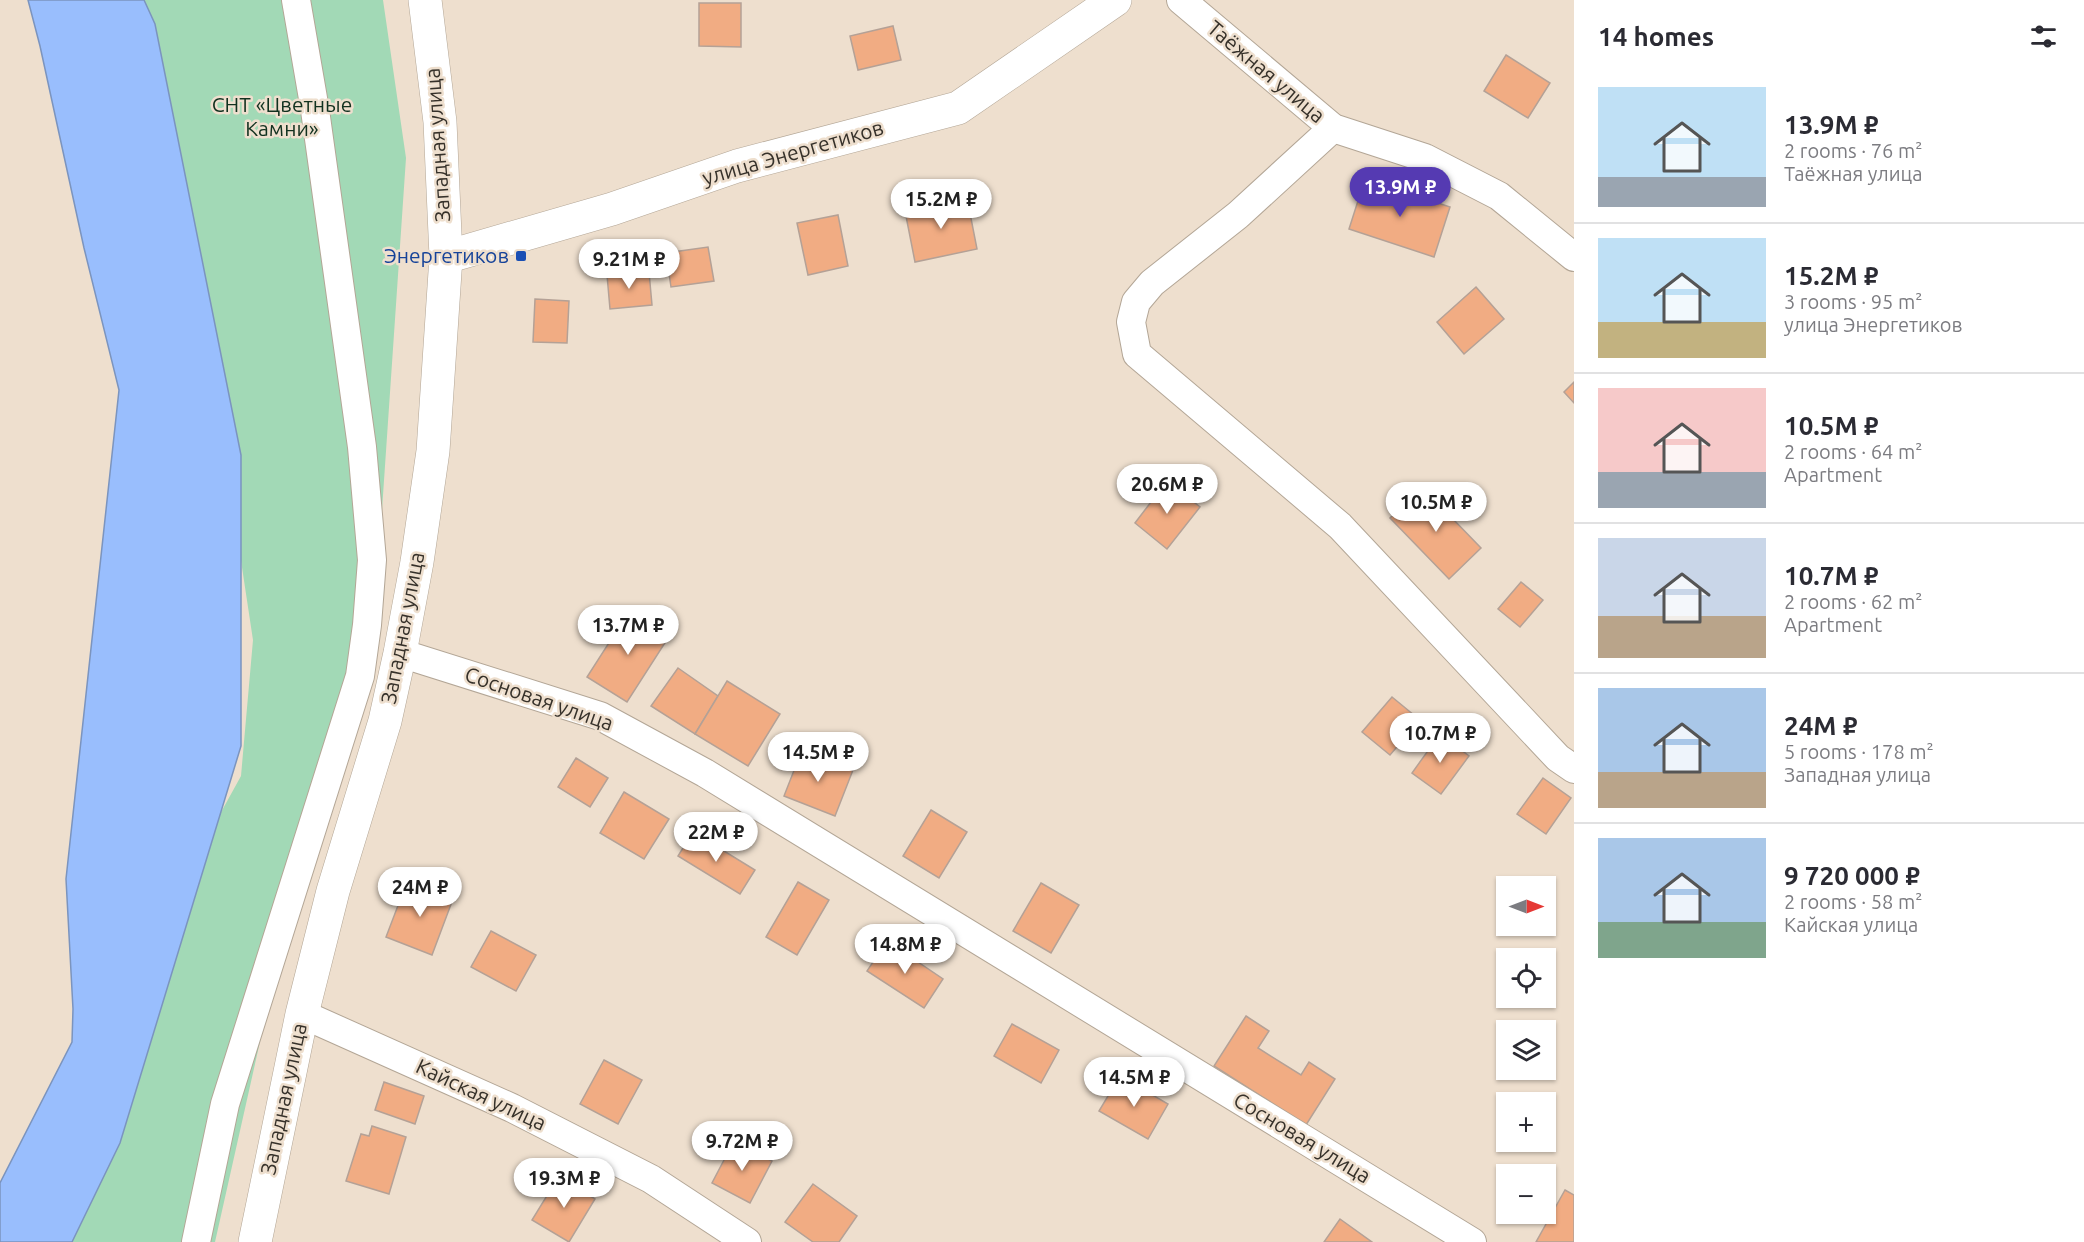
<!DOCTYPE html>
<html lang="en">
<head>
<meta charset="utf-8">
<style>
  body { margin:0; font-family:Ubuntu,sans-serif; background:#f2f2f3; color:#2b2b33; height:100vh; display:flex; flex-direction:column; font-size:22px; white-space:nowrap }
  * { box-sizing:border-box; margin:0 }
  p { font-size:20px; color:#7c7c81 }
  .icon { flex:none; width:33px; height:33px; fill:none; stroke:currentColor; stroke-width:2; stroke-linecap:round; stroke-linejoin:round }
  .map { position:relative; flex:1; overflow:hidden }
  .sheet { display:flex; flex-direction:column; background:#fff; width:510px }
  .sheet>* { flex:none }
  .needle { width:39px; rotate:90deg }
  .fabs { position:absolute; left:1496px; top:876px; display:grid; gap:12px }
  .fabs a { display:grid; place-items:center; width:60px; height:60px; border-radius:0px; background:#fff; box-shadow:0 2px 4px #0004; font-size:30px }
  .price { position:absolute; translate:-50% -51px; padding:0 14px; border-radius:21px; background:#fff; color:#222; font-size:20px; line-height:39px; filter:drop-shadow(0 2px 3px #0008) }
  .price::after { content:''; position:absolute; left:50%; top:36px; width:18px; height:14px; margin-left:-9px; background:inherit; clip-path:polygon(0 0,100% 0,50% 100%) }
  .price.selected { background:#553ab2; color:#fff }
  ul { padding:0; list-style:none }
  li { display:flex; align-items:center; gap:18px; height:150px; padding:0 24px }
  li+li { border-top:2px solid #e1e1e2 }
  li span { display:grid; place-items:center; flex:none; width:168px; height:120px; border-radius:0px; color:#555 }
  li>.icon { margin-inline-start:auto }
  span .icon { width:72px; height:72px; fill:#fffc; stroke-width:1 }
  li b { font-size:26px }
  h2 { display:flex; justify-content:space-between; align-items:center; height:72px; padding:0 24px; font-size:26px }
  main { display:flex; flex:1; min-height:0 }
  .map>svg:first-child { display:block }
  .green { fill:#a2d9b6 }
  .water { fill:#99befd; stroke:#7b94be; stroke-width:1.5 }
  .building { fill:#f1ac83; stroke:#b4a196; stroke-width:1.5 }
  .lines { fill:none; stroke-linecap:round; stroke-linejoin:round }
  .street-casing { stroke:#b3a696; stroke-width:30 }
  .secondary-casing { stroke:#b3a696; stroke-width:34 }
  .street { stroke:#fff; stroke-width:28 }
  .secondary { stroke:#fff; stroke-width:33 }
  .transit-dot { fill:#1a4fb4; stroke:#eedfce; stroke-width:2 }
  .labels { text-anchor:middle; stroke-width:5; stroke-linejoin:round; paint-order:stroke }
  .street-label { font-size:21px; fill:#36312a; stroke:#eedfce }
  .park-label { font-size:21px; fill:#11311f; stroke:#eedfce }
  .transit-label { font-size:21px; fill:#164399; stroke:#eedfce; text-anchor:end }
</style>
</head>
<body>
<main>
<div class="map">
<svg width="1574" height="1242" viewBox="0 0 1574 1242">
  <rect width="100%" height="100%" fill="#eedfce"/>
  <!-- green -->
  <path class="green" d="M136,0H383L406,158L374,627L279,957L215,1242H36L204,843L241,776L253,640L197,270Z"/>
  <!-- water -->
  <path class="water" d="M28,0H144L155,24L241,455V746L120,1143L72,1242H0V1183L72,1042L73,1009L66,879L119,390L84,248L40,46Z"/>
  <!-- building -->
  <g class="building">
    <path d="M699,3H741V47L699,46Z"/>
    <path d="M893,26L901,60L858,70L850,36Z"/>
    <path d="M1506,55L1550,83L1528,118L1484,91Z"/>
    <path d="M1365,179L1450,207L1434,257L1349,229Z"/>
    <path d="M967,198L977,249L915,262L905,211Z"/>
    <path d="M838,215L848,266L808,275L797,223Z"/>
    <path d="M708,247L714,281L671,287L666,253Z"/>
    <path d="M649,272L652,305L610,309L607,275Z"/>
    <path d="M1476,287L1504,319L1464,354L1437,322Z"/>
    <path d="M535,299L569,301L567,343L533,342Z"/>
    <path d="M1574,382V403L1564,392Z"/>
    <path d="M1167,481L1200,507L1167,549L1135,523Z"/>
    <path d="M1422,487L1481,548L1449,579L1390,518Z"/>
    <path d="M1521,582L1543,600L1520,627L1498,609Z"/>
    <path d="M630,610L670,635L627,702L587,677Z"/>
    <path d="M678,668L718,696L695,734L651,706Z"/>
    <path d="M727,681L780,714L748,766L695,734Z"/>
    <path d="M1392,697L1420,720L1390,755L1362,732Z"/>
    <path d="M1440,734L1469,756L1441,794L1412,773Z"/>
    <path d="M802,750L853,770L835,816L784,796Z"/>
    <path d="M576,758L608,778L590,807L558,787Z"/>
    <path d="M1543,778L1571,798L1546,834L1517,814Z"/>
    <path d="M624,792L669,819L644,859L600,833Z"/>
    <path d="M931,810L967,832L939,878L903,856Z"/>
    <path d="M693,832L755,870L740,894L678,856Z"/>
    <path d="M407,882L453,899L432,955L386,937Z"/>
    <path d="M798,882L829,900L797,955L766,937Z"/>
    <path d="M1041,883L1079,905L1051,953L1013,931Z"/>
    <path d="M491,931L536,955L516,991L471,967Z"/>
    <path d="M887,941L943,979L924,1008L867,971Z"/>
    <path d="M1246,1016L1269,1031L1258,1048L1301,1075L1309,1062L1335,1079L1306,1125L1214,1066Z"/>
    <path d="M1012,1024L1059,1050L1041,1083L994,1056Z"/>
    <path d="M604,1060L642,1080L618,1124L580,1104Z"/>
    <path d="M1120,1076L1168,1104L1148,1139L1099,1111Z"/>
    <path d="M384,1082L424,1096L415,1124L375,1110Z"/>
    <path d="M372,1126L406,1137L389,1194L346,1181L361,1134L369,1136Z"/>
    <path d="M734,1141L772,1161L750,1203L712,1183Z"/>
    <path d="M559,1176L595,1199L569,1242L532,1220Z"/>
    <path d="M813,1184L857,1216L839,1242H813L785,1222Z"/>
    <path d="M1565,1190L1574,1195V1242H1536Z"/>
    <path d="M1340,1219L1372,1242H1324Z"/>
  </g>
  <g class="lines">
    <defs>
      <g id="street">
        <path d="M1181,0L1333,128L1425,158L1499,196L1574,257"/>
        <path d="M1333,128L1238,215L1152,283L1136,302L1131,322L1137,354L1340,526L1558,758L1574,769"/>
        <path d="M400,653L600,716L705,773L1472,1242"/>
        <path d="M302,1014L512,1108L651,1179L747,1242"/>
        <path d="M196,1242L225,1104L360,676L367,625L372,560L362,447L315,110L296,0"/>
      </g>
      <g id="secondary">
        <path d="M446,257L612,209L737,166L958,108L1115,0"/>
        <path d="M255,1242L302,1014L333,891L385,721L400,653L417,562L433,451L446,257L440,122L425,0"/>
      </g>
    </defs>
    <!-- street casing -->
    <use href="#street" class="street-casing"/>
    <!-- secondary casing -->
    <use href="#secondary" class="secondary-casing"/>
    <!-- street -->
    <use href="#street" class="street"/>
    <!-- secondary -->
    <use href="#secondary" class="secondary"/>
  </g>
  <!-- markers -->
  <rect class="transit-dot" x="515" y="250" width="12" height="12" rx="3"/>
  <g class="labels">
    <!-- street labels -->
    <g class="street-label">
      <text transform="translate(1266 72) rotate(40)" y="7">Таёжная улица</text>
      <text transform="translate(438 145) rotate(-94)" y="7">Западная улица</text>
      <text transform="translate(793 153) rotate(-16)" y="7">улица Энергетиков</text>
      <text transform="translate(403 628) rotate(-79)" y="7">Западная улица</text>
      <text transform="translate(539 699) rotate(19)" y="7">Сосновая улица</text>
      <text transform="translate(481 1095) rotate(25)" y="7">Кайская улица</text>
      <text transform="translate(284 1099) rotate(-78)" y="7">Западная улица</text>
      <text transform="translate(1302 1138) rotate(31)" y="7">Сосновая улица</text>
    </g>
    <!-- park labels -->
    <g class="park-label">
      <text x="282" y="112">СНТ «Цветные<tspan x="282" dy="24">Камни»</tspan></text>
    </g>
    <!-- transit labels -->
    <g class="transit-label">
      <text x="509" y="263">Энергетиков</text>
    </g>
  </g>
</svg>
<div class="fabs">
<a><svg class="needle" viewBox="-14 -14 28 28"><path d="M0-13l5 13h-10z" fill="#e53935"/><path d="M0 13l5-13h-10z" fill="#7c7c81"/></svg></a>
<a><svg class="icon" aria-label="locate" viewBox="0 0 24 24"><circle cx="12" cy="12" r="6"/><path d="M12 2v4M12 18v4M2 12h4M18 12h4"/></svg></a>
<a><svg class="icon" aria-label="layers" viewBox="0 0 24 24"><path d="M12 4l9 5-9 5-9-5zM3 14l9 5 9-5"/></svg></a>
<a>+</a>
<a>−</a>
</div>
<b class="price selected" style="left:1400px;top:218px">13.9M ₽</b>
<b class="price" style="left:941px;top:230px">15.2M ₽</b>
<b class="price" style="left:629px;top:290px">9.21M ₽</b>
<b class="price" style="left:1167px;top:515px">20.6M ₽</b>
<b class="price" style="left:1436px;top:533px">10.5M ₽</b>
<b class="price" style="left:628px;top:656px">13.7M ₽</b>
<b class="price" style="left:1440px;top:764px">10.7M ₽</b>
<b class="price" style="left:818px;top:783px">14.5M ₽</b>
<b class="price" style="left:716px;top:863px">22M ₽</b>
<b class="price" style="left:420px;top:918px">24M ₽</b>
<b class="price" style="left:905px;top:975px">14.8M ₽</b>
<b class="price" style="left:1134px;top:1108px">14.5M ₽</b>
<b class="price" style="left:742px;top:1172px">9.72M ₽</b>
<b class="price" style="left:564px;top:1209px">19.3M ₽</b>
</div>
<section class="sheet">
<h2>14 homes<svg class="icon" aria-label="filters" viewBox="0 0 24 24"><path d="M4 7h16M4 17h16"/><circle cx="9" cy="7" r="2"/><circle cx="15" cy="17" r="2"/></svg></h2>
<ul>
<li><span style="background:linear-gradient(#bfe0f5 75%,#9aa5b1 0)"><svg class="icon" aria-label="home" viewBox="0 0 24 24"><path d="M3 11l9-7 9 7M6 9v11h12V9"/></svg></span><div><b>13.9M ₽</b><p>2 rooms · 76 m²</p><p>Таёжная улица</p></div></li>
<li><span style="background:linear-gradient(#bfe0f5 70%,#c2b280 0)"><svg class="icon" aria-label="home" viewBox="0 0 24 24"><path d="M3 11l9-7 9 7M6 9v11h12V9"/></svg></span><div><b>15.2M ₽</b><p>3 rooms · 95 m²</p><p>улица Энергетиков</p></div></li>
<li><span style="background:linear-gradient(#f6c9c9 70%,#9aa5b1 0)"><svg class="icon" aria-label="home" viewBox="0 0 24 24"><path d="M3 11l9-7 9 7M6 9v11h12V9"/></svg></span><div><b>10.5M ₽</b><p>2 rooms · 64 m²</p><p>Apartment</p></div></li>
<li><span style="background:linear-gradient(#c9d6e8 65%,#b9a48a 0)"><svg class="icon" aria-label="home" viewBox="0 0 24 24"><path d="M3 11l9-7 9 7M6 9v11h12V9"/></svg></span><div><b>10.7M ₽</b><p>2 rooms · 62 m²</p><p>Apartment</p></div></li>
<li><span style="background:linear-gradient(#a9c7e8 70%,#b9a48a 0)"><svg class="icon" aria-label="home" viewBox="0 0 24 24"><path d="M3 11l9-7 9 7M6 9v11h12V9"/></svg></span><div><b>24M ₽</b><p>5 rooms · 178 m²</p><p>Западная улица</p></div></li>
<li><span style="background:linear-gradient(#a9c7e8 70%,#7fa58c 0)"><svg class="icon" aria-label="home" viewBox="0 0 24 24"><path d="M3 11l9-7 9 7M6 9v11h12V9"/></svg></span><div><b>9 720 000 ₽</b><p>2 rooms · 58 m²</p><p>Кайская улица</p></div></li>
</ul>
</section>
</main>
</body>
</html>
